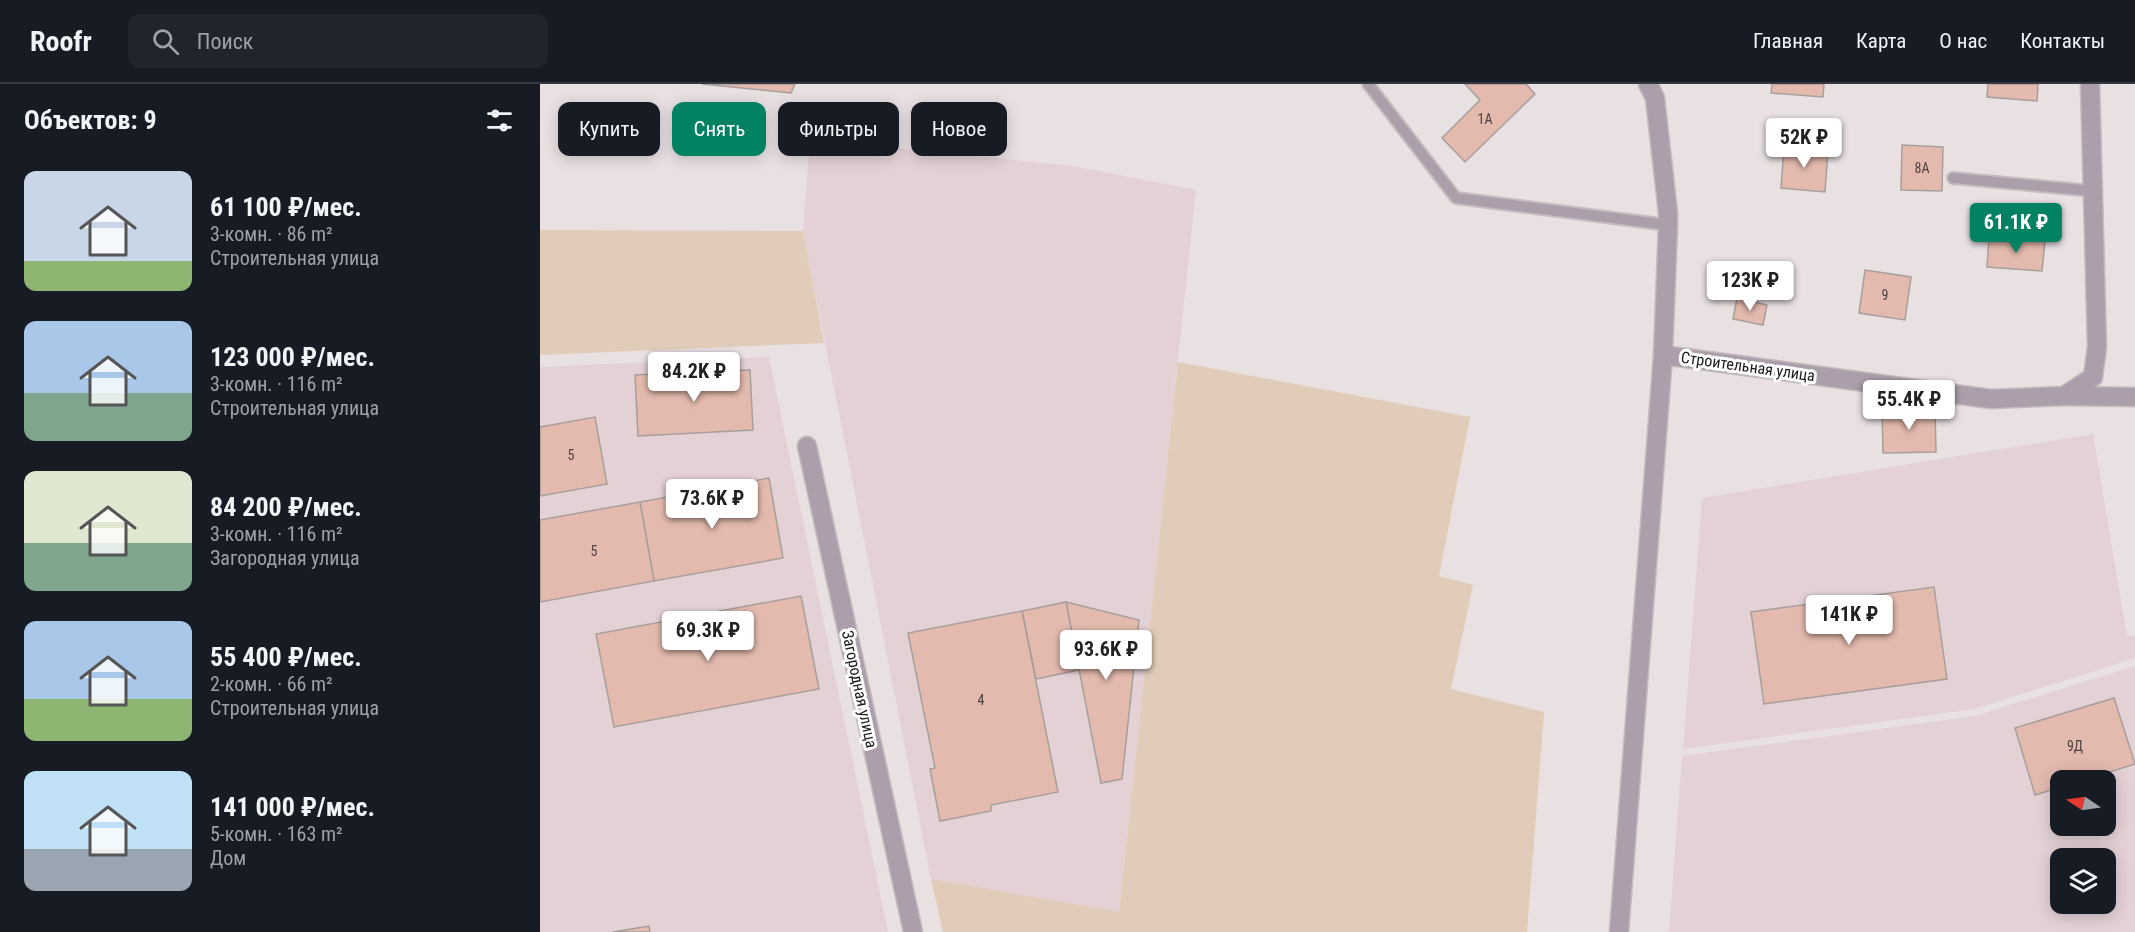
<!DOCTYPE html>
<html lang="ru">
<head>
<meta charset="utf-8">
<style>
  body { margin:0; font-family:"Roboto Condensed",sans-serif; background:#20242c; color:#f1f3f6; height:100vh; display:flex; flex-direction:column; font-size:22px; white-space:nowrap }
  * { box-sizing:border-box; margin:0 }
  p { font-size:20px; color:#9ea1a6 }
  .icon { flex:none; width:33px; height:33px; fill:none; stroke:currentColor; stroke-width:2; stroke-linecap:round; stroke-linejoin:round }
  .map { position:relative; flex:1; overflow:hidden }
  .drawer { display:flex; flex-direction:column; background:#171b24; width:540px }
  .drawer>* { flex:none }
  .banner { position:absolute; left:18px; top:18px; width:570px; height:54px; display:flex; gap:12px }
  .needle { width:39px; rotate:283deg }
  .tools { position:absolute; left:1510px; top:686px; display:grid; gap:12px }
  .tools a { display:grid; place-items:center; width:66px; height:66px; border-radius:12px; background:#171b24; box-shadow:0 3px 15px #0003; font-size:30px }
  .price { position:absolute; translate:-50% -51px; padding:0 14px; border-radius:6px; background:#fff; color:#222; font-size:20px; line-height:39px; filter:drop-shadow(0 2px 3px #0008) }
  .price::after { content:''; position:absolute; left:50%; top:36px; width:18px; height:14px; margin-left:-9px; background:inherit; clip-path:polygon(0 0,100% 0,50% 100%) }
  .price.on { background:#038263; color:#fff }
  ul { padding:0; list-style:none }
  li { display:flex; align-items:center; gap:18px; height:150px; padding:0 24px }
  li span { display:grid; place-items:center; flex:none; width:168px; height:120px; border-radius:12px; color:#555 }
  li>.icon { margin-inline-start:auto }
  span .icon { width:72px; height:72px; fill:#fffc; stroke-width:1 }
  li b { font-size:26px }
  h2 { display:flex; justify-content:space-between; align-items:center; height:72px; padding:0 24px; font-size:26px }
  .pill { padding:0 21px; border-radius:12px; background:#171b24; box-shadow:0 3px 15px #0003; font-size:21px; line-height:54px }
  .pill.on { background:#038263; color:#fff }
  header { display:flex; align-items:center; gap:36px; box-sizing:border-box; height:84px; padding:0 30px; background:#171b24; border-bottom:2px solid #363941 }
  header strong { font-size:28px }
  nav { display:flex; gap:33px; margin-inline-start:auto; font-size:21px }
  .search { width:420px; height:54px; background:#20242c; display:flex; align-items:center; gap:15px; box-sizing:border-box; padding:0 21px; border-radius:12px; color:#9ea1a6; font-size:22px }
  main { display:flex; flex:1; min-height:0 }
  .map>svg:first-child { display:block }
  .built { fill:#e3d1d5; fill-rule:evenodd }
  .green { fill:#e0ccb8 }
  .building { fill:#e4baae; stroke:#a79f9c; stroke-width:1.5 }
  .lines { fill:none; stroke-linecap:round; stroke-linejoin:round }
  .lane-casing { stroke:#c4bcbe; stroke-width:14 }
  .street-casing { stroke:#c4bcbe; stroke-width:21 }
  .lane { stroke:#ac9eaa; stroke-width:10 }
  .street { stroke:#ac9eaa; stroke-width:18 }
  .labels { text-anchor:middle; stroke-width:6; stroke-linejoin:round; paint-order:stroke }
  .number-label { font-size:14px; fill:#4e413f }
  .street-label { font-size:16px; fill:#1c191a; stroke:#fff }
</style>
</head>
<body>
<header>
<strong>Roofr</strong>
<div class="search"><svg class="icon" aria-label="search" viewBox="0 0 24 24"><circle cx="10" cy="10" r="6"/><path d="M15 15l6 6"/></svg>Поиск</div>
<nav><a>Главная</a><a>Карта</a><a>О нас</a><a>Контакты</a></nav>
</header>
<main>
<section class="drawer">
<h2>Объектов: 9<svg class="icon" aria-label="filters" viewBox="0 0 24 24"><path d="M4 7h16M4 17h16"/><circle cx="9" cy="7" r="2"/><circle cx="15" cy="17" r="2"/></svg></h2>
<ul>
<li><span style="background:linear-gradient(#c9d6e8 75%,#8fb573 0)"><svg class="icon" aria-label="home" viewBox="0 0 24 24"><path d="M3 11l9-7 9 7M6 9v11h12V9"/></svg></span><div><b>61 100 ₽/мес.</b><p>3-комн. · 86 m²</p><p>Строительная улица</p></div></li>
<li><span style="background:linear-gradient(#a9c7e8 60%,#7fa58c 0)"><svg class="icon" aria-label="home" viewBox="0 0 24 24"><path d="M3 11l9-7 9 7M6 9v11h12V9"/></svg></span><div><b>123 000 ₽/мес.</b><p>3-комн. · 116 m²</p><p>Строительная улица</p></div></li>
<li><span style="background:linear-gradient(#dfe7d0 60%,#7fa58c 0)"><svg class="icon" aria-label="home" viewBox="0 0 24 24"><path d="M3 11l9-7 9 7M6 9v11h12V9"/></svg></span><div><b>84 200 ₽/мес.</b><p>3-комн. · 116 m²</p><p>Загородная улица</p></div></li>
<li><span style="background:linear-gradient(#a9c7e8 65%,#8fb573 0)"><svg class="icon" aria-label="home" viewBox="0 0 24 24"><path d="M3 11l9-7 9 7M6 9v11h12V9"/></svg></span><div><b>55 400 ₽/мес.</b><p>2-комн. · 66 m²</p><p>Строительная улица</p></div></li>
<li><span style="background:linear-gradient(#bfe0f5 65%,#9aa5b1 0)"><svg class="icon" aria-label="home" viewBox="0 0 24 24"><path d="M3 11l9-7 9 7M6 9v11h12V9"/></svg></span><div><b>141 000 ₽/мес.</b><p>5-комн. · 163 m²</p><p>Дом</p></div></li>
</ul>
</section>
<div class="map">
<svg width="1595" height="848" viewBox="0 0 1595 848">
  <rect width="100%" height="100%" fill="#e9e0e2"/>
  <!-- built -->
  <g class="built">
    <path d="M270,55L533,82L656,106L579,829L391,795L263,147Z"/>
    <path d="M229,273L348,848H0V283Z"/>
    <path d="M1553,350L1587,553L1595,551V574L1434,625L1143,665L1162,414Z"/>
    <path d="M1595,582V848H1129L1142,672L1435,632ZM1521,696H1566V741H1521ZM1521,774H1566V819H1521Z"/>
  </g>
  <!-- green -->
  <g class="green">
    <path d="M0,146L263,147L284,259L0,271Z"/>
    <path d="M638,278L930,333L899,492L933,501L911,605L1004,628L987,848H403L391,795L579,828Z"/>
  </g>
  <!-- building -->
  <g class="building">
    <path d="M162,0H255L251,9Z"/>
    <path d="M925,0H986L995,10L925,78L902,54L940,16Z"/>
    <path d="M1232,0H1284L1283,13L1231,9Z"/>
    <path d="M1448,0H1498L1497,17L1447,13Z"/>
    <path d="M1362,61L1403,63L1402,107L1361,106Z"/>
    <path d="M1244,62L1288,66L1285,108L1241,104Z"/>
    <path d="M1449,153L1505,157L1502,187L1447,183Z"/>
    <path d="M1325,186L1371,193L1365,236L1319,229Z"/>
    <path d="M1197,214L1227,221L1223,241L1193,235Z"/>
    <path d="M210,286L213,346L98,352L95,291Z"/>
    <path d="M1395,325L1396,368L1343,369L1342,327Z"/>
    <path d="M55,333L67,400L0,412V343Z"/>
    <path d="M229,394L243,474L114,497L100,418Z"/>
    <path d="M100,418L114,497L0,518V436Z"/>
    <path d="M1394,503L1407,595L1224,620L1211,528Z"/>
    <path d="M261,512L279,605L74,643L56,550Z"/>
    <path d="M526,518L599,536L582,695L561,699Z"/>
    <path d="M526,518L539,586L496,595L482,527Z"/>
    <path d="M482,527L518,708L451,721V727L400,737L390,685L395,684L368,549Z"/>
    <path d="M1574,614L1595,680L1544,696H1521V703L1495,711L1475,644Z"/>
    <path d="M109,842L110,848H73Z"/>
  </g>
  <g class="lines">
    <defs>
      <g id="lane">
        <path d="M828,0L916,114L1128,141"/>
        <path d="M1413,94L1553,107"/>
      </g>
      <g id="street">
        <path d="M1123,271L1451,315L1524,312L1553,293L1557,263L1550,0"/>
        <path d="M1524,312L1595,313"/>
        <path d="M267,362L373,848"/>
        <path d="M1079,848L1123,271L1128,141V129L1115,14L1108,0"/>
      </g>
    </defs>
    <!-- lane casing -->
    <use href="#lane" class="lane-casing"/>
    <!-- street casing -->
    <use href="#street" class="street-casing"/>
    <!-- lane -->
    <use href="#lane" class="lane"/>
    <!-- street -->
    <use href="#street" class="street"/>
  </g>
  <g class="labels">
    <!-- number labels -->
    <g class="number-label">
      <text x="945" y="40">1А</text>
      <text x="1382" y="89">8А</text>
      <text x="1345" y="216">9</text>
      <text x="31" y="376">5</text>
      <text x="54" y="472">5</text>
      <text x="441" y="621">4</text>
      <text x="1535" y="667">9Д</text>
    </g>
    <!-- street labels -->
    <g class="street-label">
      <text transform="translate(1208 282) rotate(8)" y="6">Строительная улица</text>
      <text transform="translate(320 605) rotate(78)" y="6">Загородная улица</text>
    </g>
  </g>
</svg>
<div class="tools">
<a><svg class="needle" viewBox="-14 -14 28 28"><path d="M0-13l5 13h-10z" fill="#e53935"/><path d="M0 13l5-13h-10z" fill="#9ea1a6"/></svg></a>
<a><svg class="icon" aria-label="layers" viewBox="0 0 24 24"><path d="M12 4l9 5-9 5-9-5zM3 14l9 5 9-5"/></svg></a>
</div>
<b class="price" style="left:1264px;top:85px">52K ₽</b>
<b class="price on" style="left:1476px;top:170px">61.1K ₽</b>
<b class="price" style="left:1210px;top:228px">123K ₽</b>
<b class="price" style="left:154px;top:319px">84.2K ₽</b>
<b class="price" style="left:1369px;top:347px">55.4K ₽</b>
<b class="price" style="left:172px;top:446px">73.6K ₽</b>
<b class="price" style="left:1309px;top:562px">141K ₽</b>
<b class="price" style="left:168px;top:578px">69.3K ₽</b>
<b class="price" style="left:566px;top:597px">93.6K ₽</b>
<div class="banner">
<a class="pill">Купить</a>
<a class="pill on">Снять</a>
<a class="pill">Фильтры</a>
<a class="pill">Новое</a>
</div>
</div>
</main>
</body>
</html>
